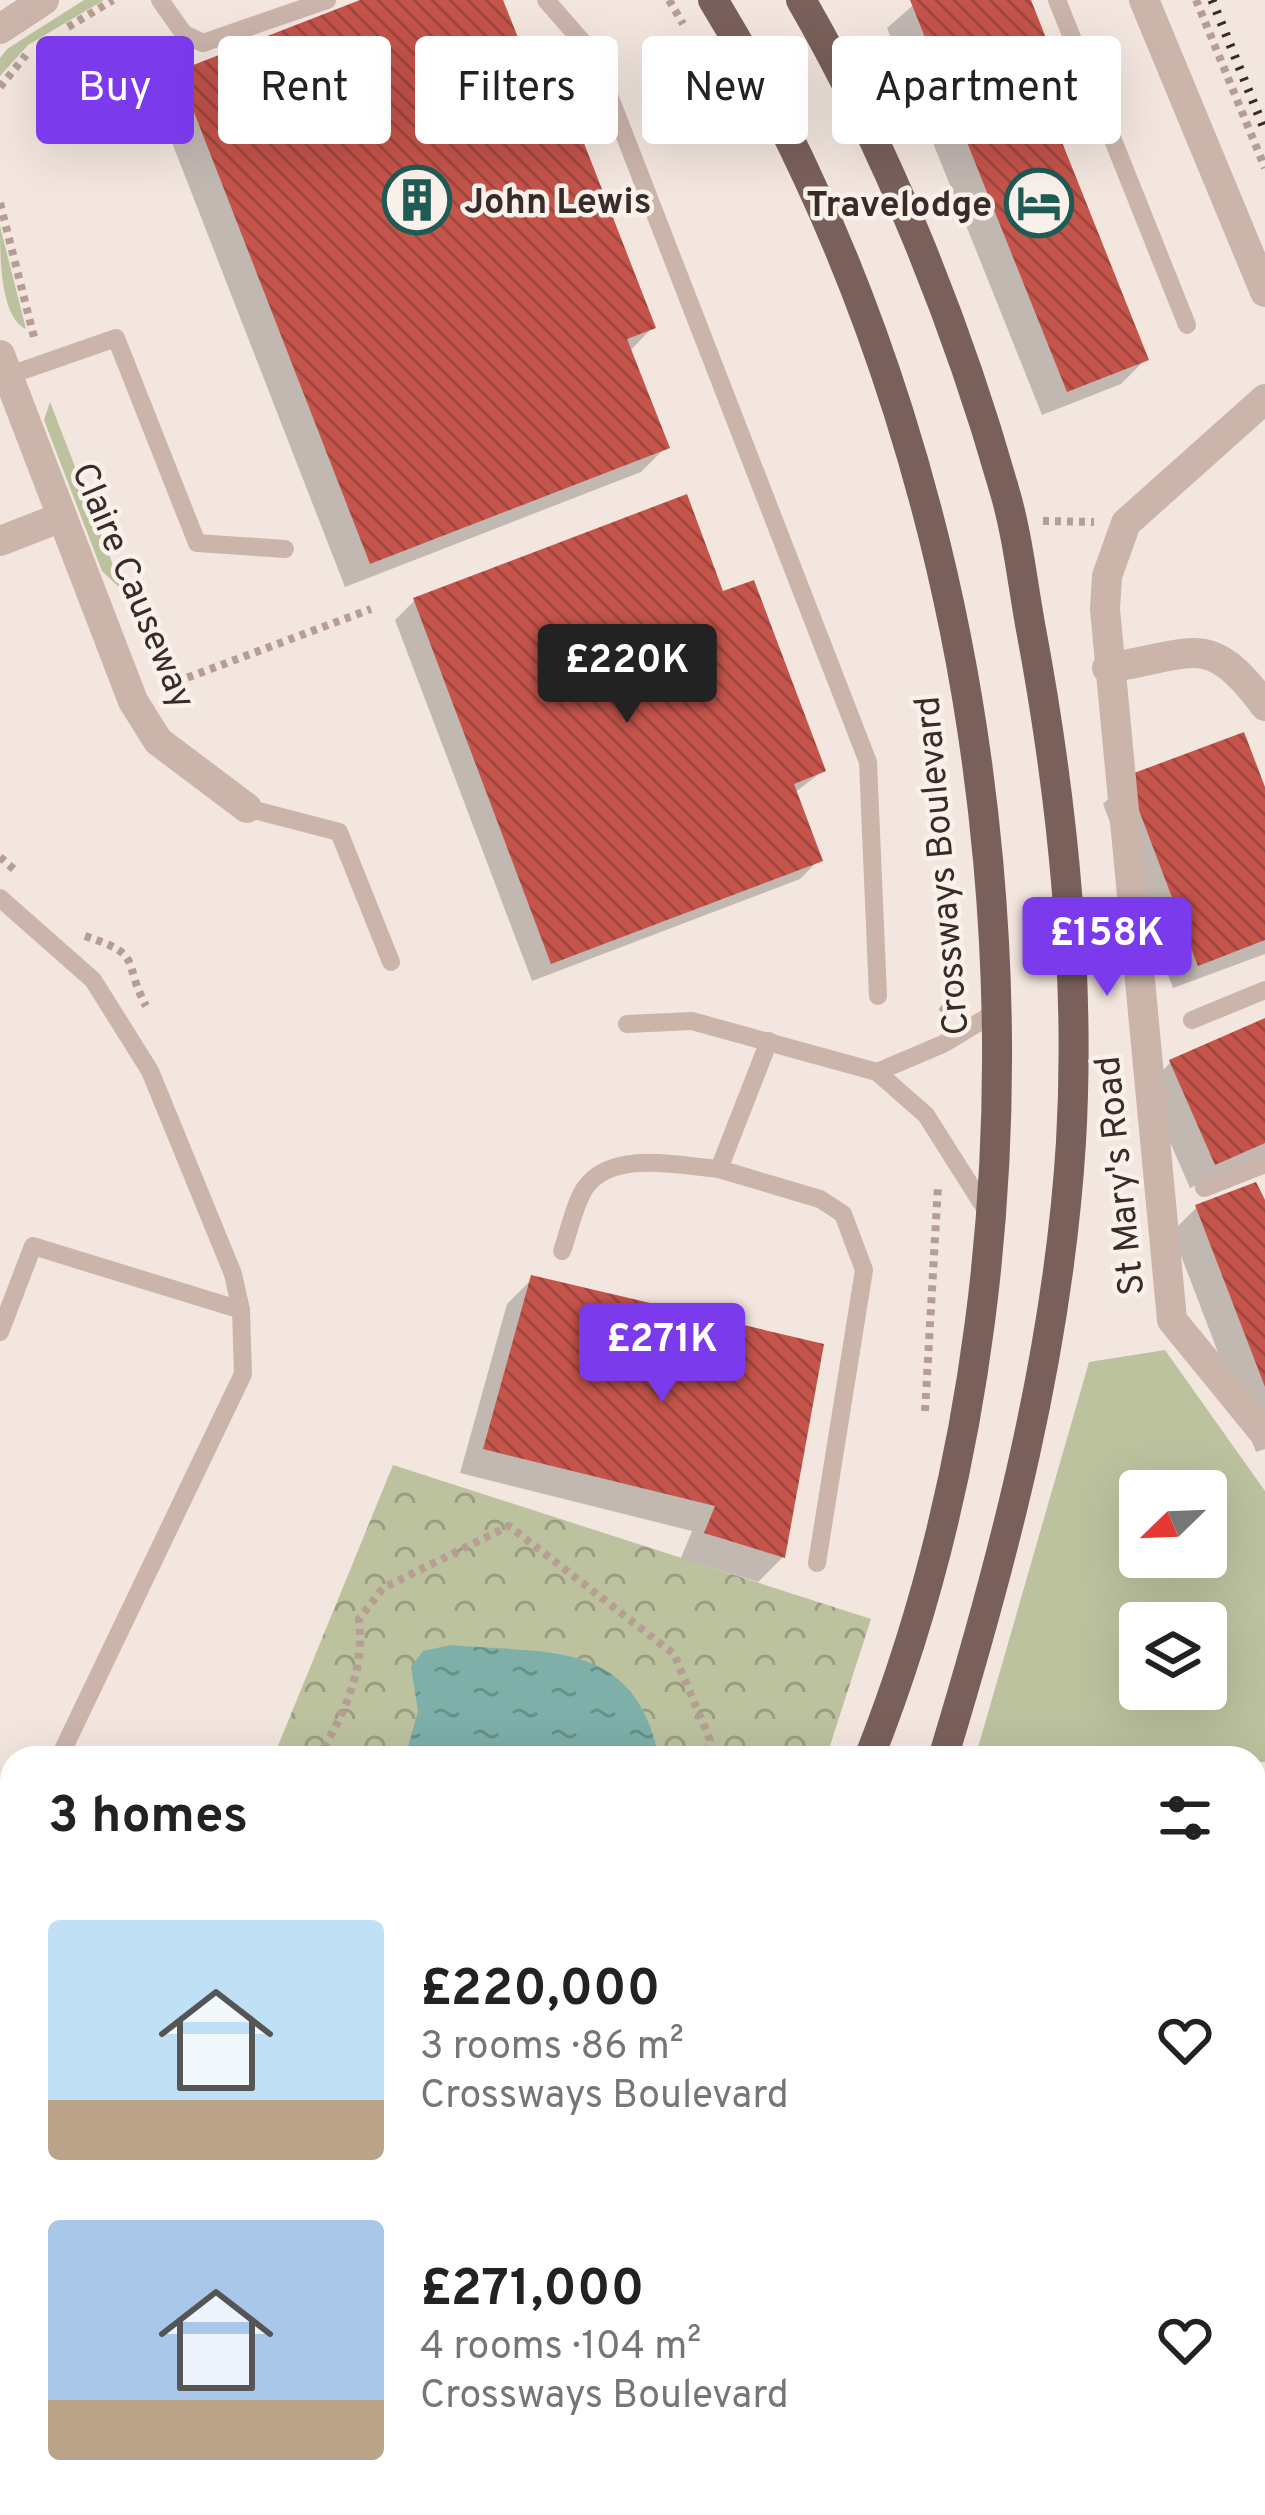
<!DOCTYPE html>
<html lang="en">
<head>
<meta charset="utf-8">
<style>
  body { margin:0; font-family:Overpass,sans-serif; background:#f2f2f2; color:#222; height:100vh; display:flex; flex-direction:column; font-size:45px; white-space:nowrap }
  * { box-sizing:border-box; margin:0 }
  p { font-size:39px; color:#767676 }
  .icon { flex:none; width:66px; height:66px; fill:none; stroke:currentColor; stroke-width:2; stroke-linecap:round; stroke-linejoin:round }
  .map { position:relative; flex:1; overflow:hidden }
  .details { position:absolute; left:0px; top:1746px; width:1266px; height:771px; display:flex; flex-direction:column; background:#fff; border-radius:36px 36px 0 0; box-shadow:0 12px 48px #0002 }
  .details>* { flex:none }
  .banner { position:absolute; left:36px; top:36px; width:1194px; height:108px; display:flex; gap:24px }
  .needle { width:78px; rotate:247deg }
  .tools { position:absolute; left:1119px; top:1470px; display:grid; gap:24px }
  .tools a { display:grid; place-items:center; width:108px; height:108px; border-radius:12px; background:#fff; box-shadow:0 12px 48px #0002; font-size:60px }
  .price { position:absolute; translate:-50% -102px; padding:0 27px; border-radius:12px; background:#7c3aed; color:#fff; font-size:39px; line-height:78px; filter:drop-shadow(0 3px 6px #0008) }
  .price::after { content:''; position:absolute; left:50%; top:72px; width:36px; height:27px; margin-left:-18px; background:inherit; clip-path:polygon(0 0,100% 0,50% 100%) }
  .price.active { background:#222; color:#fff }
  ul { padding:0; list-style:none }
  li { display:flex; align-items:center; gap:36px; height:300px; padding:0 48px }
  li span { display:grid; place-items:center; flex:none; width:336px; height:240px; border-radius:12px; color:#555 }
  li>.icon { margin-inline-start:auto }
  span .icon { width:144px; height:144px; fill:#fffc; stroke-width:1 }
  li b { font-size:51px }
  h2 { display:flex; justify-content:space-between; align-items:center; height:144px; padding:0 48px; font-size:51px }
  .chip { padding:0 42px; border-radius:12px; background:#fff; box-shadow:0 12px 48px #0002; font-size:42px; line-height:108px }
  .chip.active { background:#7c3aed; color:#fff }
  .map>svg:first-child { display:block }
  .grass { fill:#bcc29e; fill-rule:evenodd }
  .forest { fill:url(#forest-firs) }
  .park { fill:url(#park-crowns) }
  .water { fill:url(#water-ripples) }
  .shadow { fill:#0003 }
  .building { fill:url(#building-back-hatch) }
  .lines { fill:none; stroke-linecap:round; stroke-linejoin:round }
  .path { stroke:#b79e94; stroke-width:8; stroke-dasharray:6 6; stroke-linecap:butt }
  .service { stroke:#cbb4aa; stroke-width:18 }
  .minor { stroke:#cbb4aa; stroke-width:30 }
  .primary { stroke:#7a605b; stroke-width:30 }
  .rail { stroke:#382c2a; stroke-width:9; stroke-dasharray:3 9; stroke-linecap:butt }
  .labels { text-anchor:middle; stroke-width:9; stroke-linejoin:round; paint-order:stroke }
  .poi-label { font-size:36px; font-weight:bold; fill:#382c2a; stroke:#faf1eb; text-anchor:start }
  .street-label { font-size:36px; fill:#382c2a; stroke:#faf1eb }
</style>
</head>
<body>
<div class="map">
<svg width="1265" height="2515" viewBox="0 0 1265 2515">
  <defs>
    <pattern id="forest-firs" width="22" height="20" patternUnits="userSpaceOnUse" patternTransform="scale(3)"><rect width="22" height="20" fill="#bcc29e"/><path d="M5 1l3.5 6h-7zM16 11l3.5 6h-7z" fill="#9a9e81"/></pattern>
    <pattern id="park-crowns" width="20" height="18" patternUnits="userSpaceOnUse" patternTransform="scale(3)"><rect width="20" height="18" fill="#bcc29e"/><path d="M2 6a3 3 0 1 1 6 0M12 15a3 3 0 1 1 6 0" fill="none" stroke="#9a9e81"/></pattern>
    <pattern id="water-ripples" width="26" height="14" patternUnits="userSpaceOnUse" patternTransform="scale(3)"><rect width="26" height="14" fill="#7eafa9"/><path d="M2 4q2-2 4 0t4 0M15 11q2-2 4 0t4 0" fill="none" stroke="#688f8a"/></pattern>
    <pattern id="building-back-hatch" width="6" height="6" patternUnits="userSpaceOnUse" patternTransform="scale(3)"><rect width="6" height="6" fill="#c5544b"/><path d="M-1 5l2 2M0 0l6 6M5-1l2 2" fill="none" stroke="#a1463f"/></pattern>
  </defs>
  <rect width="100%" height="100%" fill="#f3e6df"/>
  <!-- grass -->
  <g class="grass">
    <path d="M84,0H104L28,45L0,76V58L7,49Z"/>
    <path d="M0,226L26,329C0,318 0,256 0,226Z"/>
    <path d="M50,402L123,591L102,571L44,420Z"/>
    <path d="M1165,1350L1265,1491V1762L975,1758L1089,1362ZM1140,1491H1206V1557H1140ZM1140,1623H1206V1689H1140Z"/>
  </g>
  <!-- forest -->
  <path class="forest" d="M1265,2052V2515H693L699,2505H1254V2056Z"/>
  <!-- park -->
  <g class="park">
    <path d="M393,1465L871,1619L826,1758H273Z"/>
    <path d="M12,2250V2505H473L468,2515H0V2269Z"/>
  </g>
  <!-- water -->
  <g class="water">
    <path d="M451,1645C548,1654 635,1638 659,1758H405L418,1711L411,1667L423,1651Z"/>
    <path d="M12,2490V2505H100L112,2515H0V2502Z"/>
  </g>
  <!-- shadow -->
  <g class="shadow">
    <path d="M368,0H500L529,73L653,327L629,352L666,447L641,472L345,587L155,99L180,74Z"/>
    <path d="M919,0H1028L1043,37L1025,55L1146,359L1121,384L1042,415L887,28Z"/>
    <path d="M722,595L823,771L794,793L819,860L800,879L532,981L395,620L414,601Z"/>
    <path d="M1128,779L1265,795V954L1173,988L1103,804Z"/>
    <path d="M1265,1022V1155L1190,1188L1146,1087L1171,1062Z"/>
    <path d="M1265,1203V1449L1256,1452L1172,1232L1197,1207Z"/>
    <path d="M532,1279L783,1557L758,1582L681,1558L692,1531L460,1473L507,1304Z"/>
  </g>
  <!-- building -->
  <g class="building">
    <path d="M360,0H503L531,70L552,61L656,328L627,339L670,448L370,564L178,71Z"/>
    <path d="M910,0H1031L1046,38L1024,47L1149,360L1067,392Z"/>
    <path d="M687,494L723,591L754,580L826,771L794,784L823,861L551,964L413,598Z"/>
    <path d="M1244,732L1265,787V940L1198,966L1126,776Z"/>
    <path d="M1265,1018V1143L1215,1165L1169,1060Z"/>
    <path d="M1256,1182L1265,1200V1387L1195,1205Z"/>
    <path d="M531,1275L824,1344L785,1558L704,1533L715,1506L483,1449Z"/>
  </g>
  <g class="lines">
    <!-- path -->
    <g class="path">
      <path d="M669,0L683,24"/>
      <path d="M1196,0L1265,168"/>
      <path d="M68,27L113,0"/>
      <path d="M0,87L26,55"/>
      <path d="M0,203L35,341"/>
      <path d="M1043,521L1094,522"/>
      <path d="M165,686L371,609"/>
      <path d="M0,857L17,872"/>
      <path d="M85,936C145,956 121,959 146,1006"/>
      <path d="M942,1012L960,985"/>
      <path d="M925,1411L938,1186"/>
      <path d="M318,1758C344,1713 365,1673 359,1619L383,1588L509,1526L674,1654L710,1740L704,1758"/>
      <path d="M0,1826L12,1800"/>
      <path d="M0,2315L12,2323"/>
      <path d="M0,2443L12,2440"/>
      <path d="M291,2505L306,2515"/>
      <path d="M329,2515L334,2505"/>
      <path d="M477,2515L482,2505"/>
    </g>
    <!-- service -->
    <g class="service">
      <path d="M160,0L184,34L203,43L327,0"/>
      <path d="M546,0L593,54L868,762L878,996"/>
      <path d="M1057,0L1187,325"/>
      <path d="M7,376L116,338L197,543L285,549"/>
      <path d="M247,808L339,832L391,962"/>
      <path d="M0,898L93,980L150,1071L233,1274L241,1310L243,1374L59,1758"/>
      <path d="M1192,1020L1265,990"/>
      <path d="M627,1024L692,1021L877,1072L926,1115L988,1213"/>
      <path d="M769,1041L719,1169L820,1199L843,1214L864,1270L817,1563"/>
      <path d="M877,1072L943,1044L996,1012"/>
      <path d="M1204,1188L1265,1164"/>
      <path d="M562,1251C569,1232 574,1205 585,1188C612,1149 680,1166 719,1169"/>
      <path d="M0,1332L33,1246L241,1310"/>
      <path d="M0,1882L12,1857"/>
      <path d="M1254,1971L1265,1967"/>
    </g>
    <!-- minor -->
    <g class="minor">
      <path d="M1144,0L1265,292"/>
      <path d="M0,29L44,0"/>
      <path d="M0,355L133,701L158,741L247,808"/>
      <path d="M1265,399L1126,523L1107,576L1105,609L1172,1320L1265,1434"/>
      <path d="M0,541L62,517"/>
      <path d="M1107,668C1193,655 1209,629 1265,706"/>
    </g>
    <!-- primary -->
    <g class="primary">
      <path d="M713,0C1021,505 1087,1208 869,1758"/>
      <path d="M801,0C886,147 958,326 1004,489C1017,532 1022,579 1030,624C1062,794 1081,969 1071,1142C1058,1353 1004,1557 943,1758"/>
      <path d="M518,2515L523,2505"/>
      <path d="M591,2515L596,2505"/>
    </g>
    <!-- rail -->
    <path class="rail" d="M1212,0L1265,131"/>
  </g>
  <!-- icons -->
  <defs>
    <symbol id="building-ring" viewBox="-11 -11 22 22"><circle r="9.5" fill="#faf1eb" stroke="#1f5a54" stroke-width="1.5"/><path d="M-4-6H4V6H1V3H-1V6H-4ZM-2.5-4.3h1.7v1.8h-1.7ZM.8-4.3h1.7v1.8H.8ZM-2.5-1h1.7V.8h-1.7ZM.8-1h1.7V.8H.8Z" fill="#1f5a54"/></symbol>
    <symbol id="hotel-ring" viewBox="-11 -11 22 22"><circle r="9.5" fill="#faf1eb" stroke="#1f5a54" stroke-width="1.5"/><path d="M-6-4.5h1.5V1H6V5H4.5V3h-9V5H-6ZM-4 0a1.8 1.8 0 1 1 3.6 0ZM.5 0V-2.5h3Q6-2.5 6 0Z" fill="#1f5a54"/></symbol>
  </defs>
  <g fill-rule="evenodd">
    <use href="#building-ring" x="379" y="162" width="76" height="76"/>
    <use href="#hotel-ring" x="1001" y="165" width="76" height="76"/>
  </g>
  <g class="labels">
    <!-- poi labels -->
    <g class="poi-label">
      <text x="464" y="213">John Lewis</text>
      <text x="992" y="216" text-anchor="end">Travelodge</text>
    </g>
    <!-- street labels -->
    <g class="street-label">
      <text transform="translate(135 585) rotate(67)" y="13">Claire Causeway</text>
      <text transform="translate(940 866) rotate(-95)" y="13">Crossways Boulevard</text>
      <text transform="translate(1118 1176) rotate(-96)" y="13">St Mary's Road</text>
    </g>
  </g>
</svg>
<div class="tools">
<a><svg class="needle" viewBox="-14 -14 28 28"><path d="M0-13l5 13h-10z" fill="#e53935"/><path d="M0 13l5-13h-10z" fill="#767676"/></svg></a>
<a><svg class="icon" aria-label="layers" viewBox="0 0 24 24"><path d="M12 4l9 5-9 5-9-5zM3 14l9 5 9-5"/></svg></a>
</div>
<b class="price active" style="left:627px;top:726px">£220K</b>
<b class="price" style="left:1107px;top:999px">£158K</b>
<b class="price" style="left:662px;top:1405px">£271K</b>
<div class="banner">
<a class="chip active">Buy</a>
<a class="chip">Rent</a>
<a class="chip">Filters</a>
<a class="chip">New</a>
<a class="chip">Apartment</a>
</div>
<section class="details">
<h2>3 homes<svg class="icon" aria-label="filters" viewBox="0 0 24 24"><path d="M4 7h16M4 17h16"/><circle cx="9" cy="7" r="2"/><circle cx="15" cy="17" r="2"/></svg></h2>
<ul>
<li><span style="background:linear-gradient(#bfe0f5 75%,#b9a48a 0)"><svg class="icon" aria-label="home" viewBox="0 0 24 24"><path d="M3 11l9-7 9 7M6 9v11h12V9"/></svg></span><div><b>£220,000</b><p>3 rooms · 86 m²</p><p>Crossways Boulevard</p></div><svg class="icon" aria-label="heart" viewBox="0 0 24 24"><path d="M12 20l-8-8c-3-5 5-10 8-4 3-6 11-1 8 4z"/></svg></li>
<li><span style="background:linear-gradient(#a9c7e8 75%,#b9a48a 0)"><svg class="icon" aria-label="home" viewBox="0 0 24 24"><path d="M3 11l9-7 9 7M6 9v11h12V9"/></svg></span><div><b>£271,000</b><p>4 rooms · 104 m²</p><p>Crossways Boulevard</p></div><svg class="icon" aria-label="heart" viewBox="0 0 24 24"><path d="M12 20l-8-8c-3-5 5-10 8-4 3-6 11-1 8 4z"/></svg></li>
</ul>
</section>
</div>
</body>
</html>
